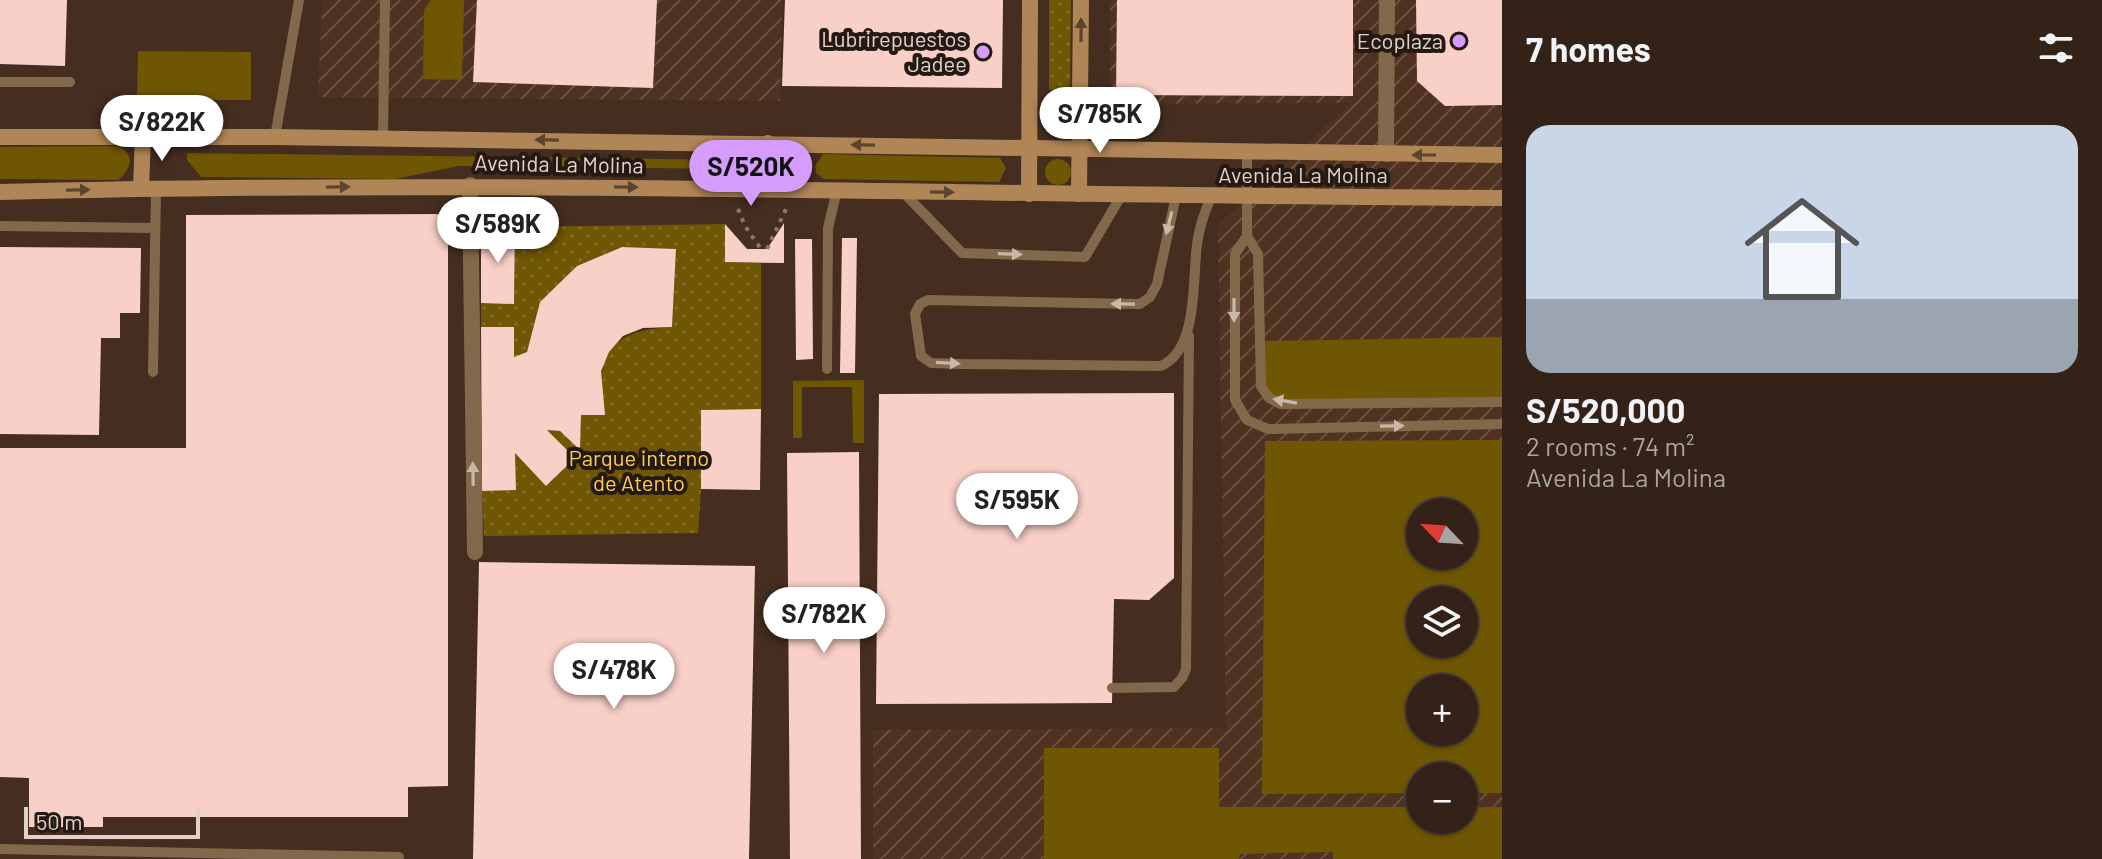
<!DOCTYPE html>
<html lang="en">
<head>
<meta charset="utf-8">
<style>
  body { margin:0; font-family:Barlow,sans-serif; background:#3f2f25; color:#f1f3f6; height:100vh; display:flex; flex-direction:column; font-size:30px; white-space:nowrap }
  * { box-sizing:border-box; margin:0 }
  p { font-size:26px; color:#a9a4a2 }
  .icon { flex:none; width:44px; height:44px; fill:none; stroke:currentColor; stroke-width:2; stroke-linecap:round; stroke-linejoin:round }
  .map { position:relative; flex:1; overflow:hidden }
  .panel { display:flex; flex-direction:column; background:#342218; width:600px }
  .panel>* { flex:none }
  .needle { width:52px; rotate:295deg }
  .tools { position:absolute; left:1406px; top:498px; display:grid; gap:16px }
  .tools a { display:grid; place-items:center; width:72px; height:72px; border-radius:50%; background:#342218; box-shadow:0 2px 6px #0004,0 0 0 2px #4e3f37; font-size:40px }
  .scale { position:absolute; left:24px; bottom:20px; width:176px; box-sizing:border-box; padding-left:8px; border:4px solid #e1d1c9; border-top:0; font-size:22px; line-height:28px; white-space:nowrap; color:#e1d1c9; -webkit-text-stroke:6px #241913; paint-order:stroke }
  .price { position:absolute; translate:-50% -68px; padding:0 18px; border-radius:28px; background:#fff; color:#222; font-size:26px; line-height:52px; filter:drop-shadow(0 2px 4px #0008) }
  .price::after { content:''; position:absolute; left:50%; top:48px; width:24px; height:18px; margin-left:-12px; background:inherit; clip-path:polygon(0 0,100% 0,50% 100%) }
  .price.current { background:#d59cfb; color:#111 }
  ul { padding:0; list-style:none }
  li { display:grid; align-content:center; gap:16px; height:424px; padding:0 24px }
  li+li { border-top:2px solid #4e3f37 }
  li span { display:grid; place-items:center; height:248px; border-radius:24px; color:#555 }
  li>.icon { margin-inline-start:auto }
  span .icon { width:144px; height:144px; fill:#fffc; stroke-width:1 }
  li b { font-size:34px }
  h2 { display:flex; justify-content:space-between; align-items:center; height:96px; padding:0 24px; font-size:34px }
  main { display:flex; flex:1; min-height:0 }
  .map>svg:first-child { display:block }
  .industrial { fill:url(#industrial-furrows); fill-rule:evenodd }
  .green { fill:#6e5602; fill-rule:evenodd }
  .park { fill:url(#park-dots) }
  .building { fill:#f9d0c8 }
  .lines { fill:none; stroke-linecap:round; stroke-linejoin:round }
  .path { stroke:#8c786d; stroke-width:4; stroke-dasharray:4 6; stroke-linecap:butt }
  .lane { stroke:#83694b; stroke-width:10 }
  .street { stroke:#83694b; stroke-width:16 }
  .secondary { stroke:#b08656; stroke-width:16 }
  .oneway { fill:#5c452e }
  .oneway2 { fill:#cab7aa }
  .poi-dot { fill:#d59cfb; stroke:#241913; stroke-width:3 }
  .labels { text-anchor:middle; stroke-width:8; stroke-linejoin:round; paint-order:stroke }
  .poi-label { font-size:22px; fill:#e1d1c9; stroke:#241913; text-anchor:end }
  .street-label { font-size:22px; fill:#e1d1c9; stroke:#241913 }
  .park-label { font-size:22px; fill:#fbce4c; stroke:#241913 }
</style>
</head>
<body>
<main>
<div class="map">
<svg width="1502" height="859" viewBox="0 0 1502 859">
  <defs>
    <pattern id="industrial-furrows" width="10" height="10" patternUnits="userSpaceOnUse" patternTransform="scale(2)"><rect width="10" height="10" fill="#503221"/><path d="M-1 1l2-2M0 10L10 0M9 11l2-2" fill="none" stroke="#694f40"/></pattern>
    <pattern id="park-dots" width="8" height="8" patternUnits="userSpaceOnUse" patternTransform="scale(2)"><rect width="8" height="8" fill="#6e5602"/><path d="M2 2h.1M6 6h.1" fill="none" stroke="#826d26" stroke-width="1.8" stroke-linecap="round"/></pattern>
  </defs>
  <rect width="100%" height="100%" fill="#452d20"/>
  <!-- industrial -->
  <g class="industrial">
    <path d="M322,0H782L780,101L318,97Z"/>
    <path d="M1110,0H1502V859H873V730L1226,728L1218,225L1351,103L1110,104ZM1420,512H1464V556H1420ZM1420,600H1464V644H1420ZM1420,688H1464V732H1420ZM1420,776H1464V820H1420Z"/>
  </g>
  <!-- green -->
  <g class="green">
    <path d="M431,0H464L462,80L423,79L424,10Z"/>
    <path d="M138,51L251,52V100H137Z"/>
    <path d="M118,146C135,154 132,169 118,180L0,179V147Z"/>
    <path d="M187,153L737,160L738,169L459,166L395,179L201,177L187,160Z"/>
    <path d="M823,154L1000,158L1006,168L999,182L824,179L816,173L815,166Z"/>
    <circle cx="1058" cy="172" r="13"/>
    <path d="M1502,337V405L1279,404L1265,387L1264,341Z"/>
    <path d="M864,380V443H853L852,387H802V438H793V381Z"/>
    <path d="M1502,440V793H1464V776H1420V793L1262,794L1265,441ZM1420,512H1464V556H1420ZM1420,600H1464V644H1420ZM1420,688H1464V732H1420Z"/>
    <path d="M1044,748H1219V807H1420V820H1464V807H1502V859H1333V852L1240,854L1239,859H1044Z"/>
  </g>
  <!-- park -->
  <g class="park">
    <path d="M1049,0H1071L1070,90H1049Z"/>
    <path d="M725,224V262L761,263V409L701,410V489L698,533L484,536L482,491L516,490L515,453L547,486L574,458L547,430L560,431L580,449L581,415H604C603,401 598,383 601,370C610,334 641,329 672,327L676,249L622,247L577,266L540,302L527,352L514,357V327H481V303H514L515,227Z"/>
  </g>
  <!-- building -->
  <g class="building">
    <path d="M0,0H67L65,66L0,64Z"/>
    <path d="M477,0H657L653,88L473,82Z"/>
    <path d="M785,0H1003L1002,88L782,86Z"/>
    <path d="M1117,0H1353V96L1116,95Z"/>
    <path d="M1416,0H1502V105L1445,106L1417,81Z"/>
    <path d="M448,214V786L408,787V817H103V827H29V778L0,777V448H186V215Z"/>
    <path d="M784,223V263L725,262V224L747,249H767Z"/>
    <path d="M515,227L514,304L481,303V228Z"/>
    <path d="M842,238H857L855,373H840Z"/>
    <path d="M795,239H812L813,359L796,360Z"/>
    <path d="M0,247L141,248L140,313H120V338H101L99,435L0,434Z"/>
    <path d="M622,247L676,249L672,327L643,328L623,336L609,352L601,371L605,415H581L580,450L560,431L547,430L575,458L546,486L515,453L516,490L482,491L481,327H514V357L527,352L540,302L577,266Z"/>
    <path d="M1174,393V578L1149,600L1114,599L1112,703L876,704L879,394Z"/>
    <path d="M761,409L760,490L701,489V410Z"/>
    <path d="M859,452L861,859H790L787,453Z"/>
    <path d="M479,562L755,566L749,859H473Z"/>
  </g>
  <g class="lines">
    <!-- path -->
    <g class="path">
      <path d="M738,209L745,226L761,249"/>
      <path d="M767,249L786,209"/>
    </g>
    <!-- lane -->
    <g class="lane">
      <path d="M0,82H70"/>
      <path d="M275,137L299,0"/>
      <path d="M383,138L385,0"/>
      <path d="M1247,152V236L1258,254L1261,386L1269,398L1281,404L1502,402"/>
      <path d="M902,191L962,253L1085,257L1121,196"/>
      <path d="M1176,196L1157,284L1150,297L1140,304L928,300L920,304L915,314L921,356L931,363L961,364L1161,366C1199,349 1192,280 1197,245C1199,228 1204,213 1211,197"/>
      <path d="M0,226L155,228"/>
      <path d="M1247,236L1235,254V400L1247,420L1268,429L1502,424"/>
      <path d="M827,369L828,228L837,190"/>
      <path d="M153,372L156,188"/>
      <path d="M1112,688L1174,687L1182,678L1186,669L1189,336"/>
      <path d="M0,849L399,857"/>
    </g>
    <!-- street -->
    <g class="street">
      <path d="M1386,154L1387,0"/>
      <path d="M470,185L475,552"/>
    </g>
    <!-- secondary -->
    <g class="secondary">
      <path d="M0,137H275L1502,155"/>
      <path d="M141,188L143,136"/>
      <path d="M767,188L768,143"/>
      <path d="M0,192C501,179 1001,196 1502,198"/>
      <path d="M1029,194L1030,0"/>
      <path d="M1079,194L1081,0"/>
    </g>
  </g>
  <!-- one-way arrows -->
  <defs><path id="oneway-solid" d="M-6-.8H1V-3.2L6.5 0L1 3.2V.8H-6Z" transform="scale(2)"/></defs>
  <g class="oneway">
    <use href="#oneway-solid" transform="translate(1081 30) rotate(-90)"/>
    <use href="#oneway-solid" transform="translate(547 140) rotate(-179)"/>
    <use href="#oneway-solid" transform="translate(863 145) rotate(-179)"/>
    <use href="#oneway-solid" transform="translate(1424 155) rotate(-180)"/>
    <use href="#oneway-solid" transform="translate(338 187) rotate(-1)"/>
    <use href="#oneway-solid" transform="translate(626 187) rotate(1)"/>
    <use href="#oneway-solid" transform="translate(78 190) rotate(-1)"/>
    <use href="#oneway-solid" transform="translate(942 192) rotate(1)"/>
  </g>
  <g class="oneway2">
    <use href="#oneway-solid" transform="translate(1169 223) rotate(104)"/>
    <use href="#oneway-solid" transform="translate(1010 254) rotate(2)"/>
    <use href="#oneway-solid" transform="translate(1123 304) rotate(-179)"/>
    <use href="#oneway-solid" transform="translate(1234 310) rotate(90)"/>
    <use href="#oneway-solid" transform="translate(948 363) rotate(3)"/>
    <use href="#oneway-solid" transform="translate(1285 401) rotate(-170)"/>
    <use href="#oneway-solid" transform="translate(1392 426) rotate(-1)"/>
    <use href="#oneway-solid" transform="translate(473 474) rotate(-91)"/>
  </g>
  <!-- markers -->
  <g class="poi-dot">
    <circle cx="1459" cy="41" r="8"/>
    <circle cx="983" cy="52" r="8"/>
  </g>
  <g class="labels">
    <!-- poi labels -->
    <g class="poi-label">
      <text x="967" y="47">Lubrirepuestos<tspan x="967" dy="25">Jadee</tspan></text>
      <text x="1443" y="49">Ecoplaza</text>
    </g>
    <!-- street labels -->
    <g class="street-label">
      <text transform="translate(559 164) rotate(1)" y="8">Avenida La Molina</text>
      <text x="1303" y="183">Avenida La Molina</text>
    </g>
    <!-- park labels -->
    <g class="park-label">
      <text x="639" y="466">Parque interno<tspan x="639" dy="25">de Atento</tspan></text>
    </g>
  </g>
</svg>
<div class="tools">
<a><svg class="needle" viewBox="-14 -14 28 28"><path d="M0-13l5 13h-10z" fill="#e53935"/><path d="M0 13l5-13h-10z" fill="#a9a4a2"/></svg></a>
<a><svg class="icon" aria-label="layers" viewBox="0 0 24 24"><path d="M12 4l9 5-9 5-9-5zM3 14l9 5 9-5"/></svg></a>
<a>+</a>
<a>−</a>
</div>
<div class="scale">50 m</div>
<b class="price" style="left:1100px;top:155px">S/785K</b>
<b class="price" style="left:162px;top:163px">S/822K</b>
<b class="price current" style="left:751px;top:208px">S/520K</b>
<b class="price" style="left:498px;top:265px">S/589K</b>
<b class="price" style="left:1017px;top:541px">S/595K</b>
<b class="price" style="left:824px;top:655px">S/782K</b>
<b class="price" style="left:614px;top:711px">S/478K</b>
</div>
<section class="panel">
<h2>7 homes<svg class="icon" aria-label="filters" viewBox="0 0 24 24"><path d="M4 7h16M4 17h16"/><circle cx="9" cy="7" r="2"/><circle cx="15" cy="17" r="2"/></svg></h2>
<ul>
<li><span style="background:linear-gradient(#c9d6e8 70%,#9aa5b1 0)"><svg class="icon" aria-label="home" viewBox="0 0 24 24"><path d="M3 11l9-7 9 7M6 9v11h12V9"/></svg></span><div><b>S/520,000</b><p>2 rooms · 74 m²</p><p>Avenida La Molina</p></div></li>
</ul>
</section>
</main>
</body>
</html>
